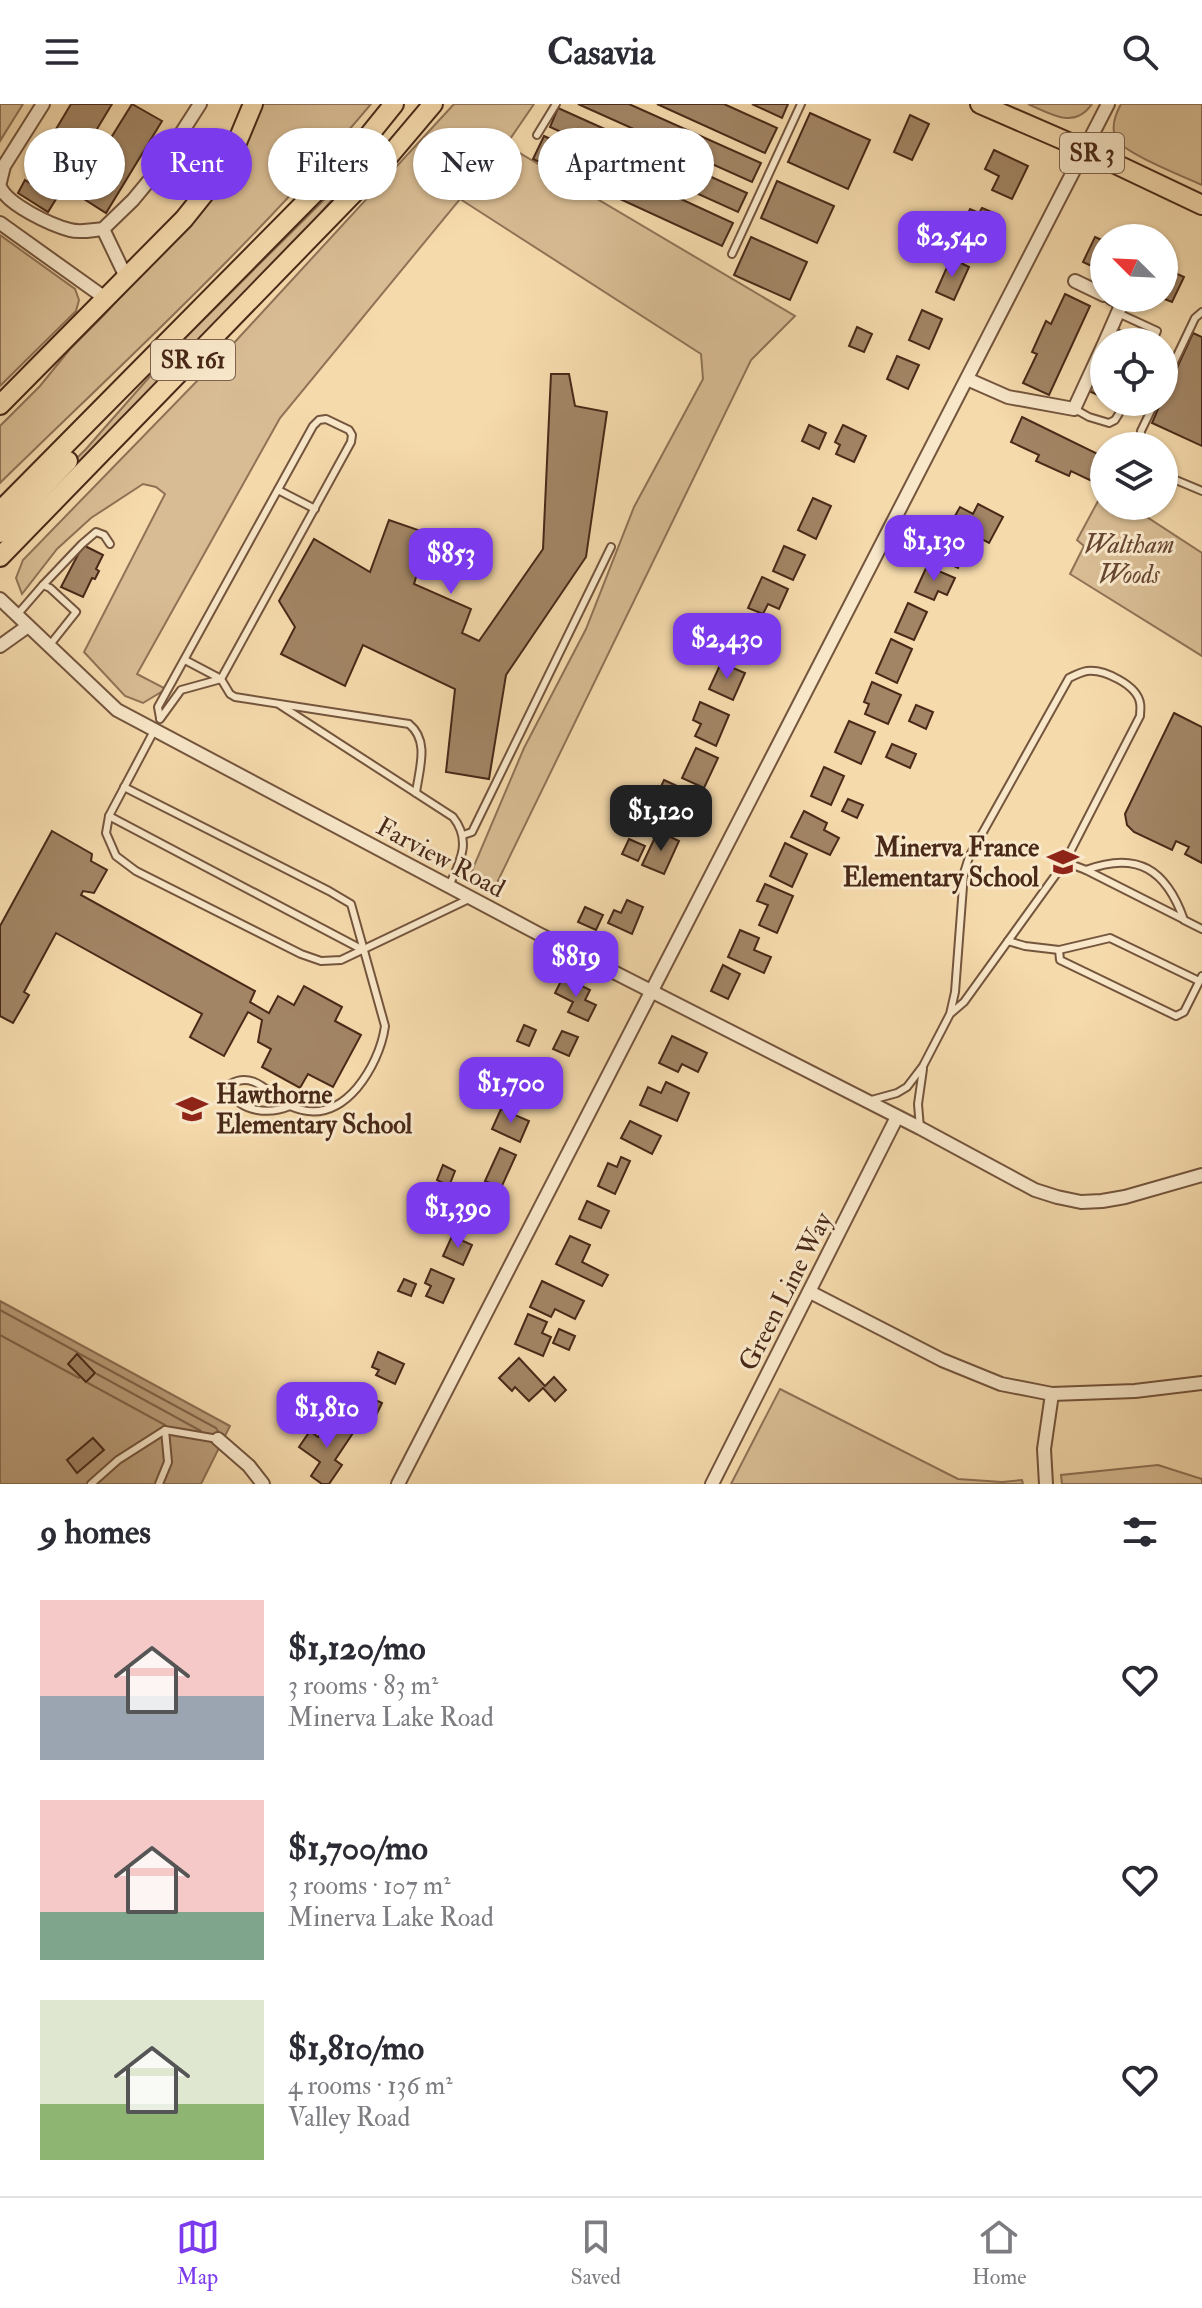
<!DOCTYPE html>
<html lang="en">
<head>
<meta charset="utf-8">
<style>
  body { margin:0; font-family:"IM FELL Double Pica",serif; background:#f2f2f3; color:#2b2b33; height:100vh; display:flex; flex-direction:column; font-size:30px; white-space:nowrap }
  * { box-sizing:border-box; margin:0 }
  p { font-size:26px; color:#7c7c81 }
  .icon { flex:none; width:44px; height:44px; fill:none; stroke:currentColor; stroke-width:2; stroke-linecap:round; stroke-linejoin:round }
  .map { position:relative; height:1380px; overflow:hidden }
  .side { display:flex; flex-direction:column; background:#fff; flex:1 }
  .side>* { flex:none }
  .guide { position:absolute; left:24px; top:24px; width:800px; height:72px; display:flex; gap:16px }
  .needle { width:52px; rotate:294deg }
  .fabs { position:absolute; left:1090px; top:120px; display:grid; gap:16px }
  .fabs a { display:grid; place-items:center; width:88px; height:88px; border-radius:50%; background:#fff; box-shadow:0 2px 6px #0004; font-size:40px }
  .price { position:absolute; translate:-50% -68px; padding:0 18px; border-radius:16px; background:#7c3aed; color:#fff; font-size:26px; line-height:52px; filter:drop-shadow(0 2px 4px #0008) }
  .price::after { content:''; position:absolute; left:50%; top:48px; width:24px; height:18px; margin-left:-12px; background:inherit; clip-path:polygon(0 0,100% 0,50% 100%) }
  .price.selected { background:#222; color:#fff }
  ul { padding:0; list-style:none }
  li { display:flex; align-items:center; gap:24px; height:200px; padding:0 40px }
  li span { display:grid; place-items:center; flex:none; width:224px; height:160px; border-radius:0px; color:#555 }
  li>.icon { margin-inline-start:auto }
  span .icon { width:96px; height:96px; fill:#fffc; stroke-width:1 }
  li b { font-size:34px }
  h2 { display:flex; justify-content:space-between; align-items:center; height:96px; padding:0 40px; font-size:34px }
  .chip { padding:0 28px; border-radius:36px; background:#fff; box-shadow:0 2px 6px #0004; font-size:28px; line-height:72px }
  .chip.selected { background:#7c3aed; color:#fff }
  header { display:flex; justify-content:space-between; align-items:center; height:104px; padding:0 40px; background:#fff; font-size:36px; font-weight:700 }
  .tabs { display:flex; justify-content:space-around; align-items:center; height:112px; border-top:2px solid #e1e1e2; background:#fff; font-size:22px; color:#7c7c81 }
  .tabs a { display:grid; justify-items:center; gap:4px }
  .tabs .selected { color:#7c3aed }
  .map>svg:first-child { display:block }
  .green { fill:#d8bc93; stroke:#907256; stroke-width:2 }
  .water { fill:#bb9e7a; stroke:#8d6f53; stroke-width:2 }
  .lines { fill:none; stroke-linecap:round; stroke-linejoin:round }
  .shore { stroke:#826449; stroke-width:2 }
  .building { fill:#a28565; stroke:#492918; stroke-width:2 }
  .service-casing { stroke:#74553d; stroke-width:10 }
  .minor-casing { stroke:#74553d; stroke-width:16 }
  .primary-casing { stroke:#492918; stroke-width:22 }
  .service { stroke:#f8e7c9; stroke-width:6 }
  .minor { stroke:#f8e7c9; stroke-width:12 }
  .primary { stroke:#f5daac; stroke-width:18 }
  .labels { text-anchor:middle; stroke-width:6; stroke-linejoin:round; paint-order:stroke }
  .shield { fill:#f8e7c9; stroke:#7e624d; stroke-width:2 }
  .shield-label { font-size:24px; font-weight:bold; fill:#492918 }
  .park-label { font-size:26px; font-style:italic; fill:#664631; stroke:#f8e7c9 }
  .poi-label { font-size:26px; font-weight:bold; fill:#492918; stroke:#f8e7c9; text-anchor:end }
  .street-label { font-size:26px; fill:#492918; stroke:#f8e7c9 }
</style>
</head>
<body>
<header><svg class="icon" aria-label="menu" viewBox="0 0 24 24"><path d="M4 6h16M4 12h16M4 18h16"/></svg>Casavia<svg class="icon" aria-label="search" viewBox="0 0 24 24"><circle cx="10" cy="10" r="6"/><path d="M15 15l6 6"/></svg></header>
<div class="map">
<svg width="1202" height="1380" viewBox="0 0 1202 1380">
  <rect width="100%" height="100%" fill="#f5daac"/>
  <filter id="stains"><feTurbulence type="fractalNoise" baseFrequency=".0025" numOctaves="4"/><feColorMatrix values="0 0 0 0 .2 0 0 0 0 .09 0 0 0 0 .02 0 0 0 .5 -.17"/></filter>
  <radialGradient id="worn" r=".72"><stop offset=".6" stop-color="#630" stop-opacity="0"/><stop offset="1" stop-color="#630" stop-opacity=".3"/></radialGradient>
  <!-- green -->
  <g class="green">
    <path d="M0,0H23L0,37Z"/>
    <path d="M261,0H371C257,136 127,255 0,379V322L40,282L70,245L102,213L189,119Z"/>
    <path d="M454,0H534L506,41L795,212L751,256L492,789L468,776L524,644L586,525L634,403L703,275L701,250L460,95L280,314L137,570L166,585L143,599L125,592L84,548L165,390L156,383L143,380L91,414L57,445L22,490L16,474L23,456L233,240Z"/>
    <path d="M1028,0H1092C1074,26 1051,10 1028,0Z"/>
    <path d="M1121,0H1202V81C1185,73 1126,50 1117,36C1110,25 1115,11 1121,0Z"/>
    <path d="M350,70L352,72L289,147L23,416L19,411L86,345L174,245Z"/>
    <path d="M0,131L75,185L79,196L76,207L0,282Z"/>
    <path d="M1104,386V402H1130L1202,449V552L1070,470L1084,442L1077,436Z"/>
    <path d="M780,1285L958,1375L1002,1378L1022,1376L1023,1380H731Z"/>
    <path d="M1158,1361L1202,1375V1380H1062L1061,1371Z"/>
  </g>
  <!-- water -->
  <path class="water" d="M0,1197L230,1322L201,1380H0Z"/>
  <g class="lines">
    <!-- shore -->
    <g class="shore">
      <path d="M0,1206L77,1248"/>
      <path d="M0,1231L79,1274"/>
      <path d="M78,1249L216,1324L218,1327"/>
      <path d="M97,1270L201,1327"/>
      <path d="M88,1279L165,1321"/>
    </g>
  </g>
  <!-- building -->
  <g class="building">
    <path d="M71,0H112L58,90L28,72Z"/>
    <path d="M132,0L162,17L106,109L76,90Z"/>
    <path d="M578,0H629L761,59L752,78Z"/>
    <path d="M657,0H724L777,24L765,49Z"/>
    <path d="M752,0H788L782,14Z"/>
    <path d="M558,4L747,89L738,108L550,23Z"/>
    <path d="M810,9L870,36L848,85L788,58Z"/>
    <path d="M910,11L929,20L912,56L894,48Z"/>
    <path d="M544,32L733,119L722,142L533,55Z"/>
    <path d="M994,46L1028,62L1012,95L992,86L999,72L985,65Z"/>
    <path d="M25,76L56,95L48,108L18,89Z"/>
    <path d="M777,77L834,102L817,139L761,114Z"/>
    <path d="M982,104L999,111L983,148L956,136L970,105L979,109Z"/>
    <path d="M751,133L807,158L790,196L734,171Z"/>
    <path d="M1095,133L1104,137V168L1083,158Z"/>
    <path d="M951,154L969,163L954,196L936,188Z"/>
    <path d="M1164,164L1184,173L1172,198L1162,194Z"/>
    <path d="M1065,190L1090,202L1049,291L1023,279L1037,250L1032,248L1046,217L1051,220Z"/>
    <path d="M922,206L942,215L929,245L909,236Z"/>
    <path d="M857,223L872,230L864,248L849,242Z"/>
    <path d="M1117,225L1146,238H1111Z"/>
    <path d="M1193,229L1202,233V342L1152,319L1161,298H1164V292Z"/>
    <path d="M897,252L919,261L908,285L887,275Z"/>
    <path d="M1104,254V294L1089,287Z"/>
    <path d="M551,270H569L575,302L607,308L586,453L506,571L489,675L446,668L455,585L363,541L345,582L281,550L295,523L279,497L314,435L370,468L389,416L421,427L411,456L420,460L414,480L471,505L462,529L479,537L543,445Z"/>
    <path d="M1022,313L1104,353V367L1098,380L1071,367L1069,372L1036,357L1039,351L1011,338Z"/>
    <path d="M809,321L826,329L819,345L802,337Z"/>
    <path d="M843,321L866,332L854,358L836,350L840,341L835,338Z"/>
    <path d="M813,394L831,402L816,435L798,426Z"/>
    <path d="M978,400L1003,413L989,439L951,419L960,403L973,410Z"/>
    <path d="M950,425L970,435L958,464L937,454Z"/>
    <path d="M83,441L103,451L96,465L99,467L95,475L92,474L83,493L61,483Z"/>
    <path d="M784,442L805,451L793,476L773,467Z"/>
    <path d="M927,462L955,474L947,491L938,487L934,496L915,488Z"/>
    <path d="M762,473L788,485L779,505L768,500L763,510L748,504Z"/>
    <path d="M908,499L927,508L914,536L895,528Z"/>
    <path d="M694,512L709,518L702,533L688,527Z"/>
    <path d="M749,517L768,525L755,553L736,545Z"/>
    <path d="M891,535L912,545L897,579L876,569Z"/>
    <path d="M721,559L745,569L733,596L709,585Z"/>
    <path d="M872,578L901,591L888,620L865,610L869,600L864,598Z"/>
    <path d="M700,598L729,611L716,642L695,632L701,620L693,616Z"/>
    <path d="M916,601L933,608L926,625L909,617Z"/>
    <path d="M1174,609L1202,623V759L1185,750L1189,743L1176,737L1172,746L1134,728L1127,721L1125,710Z"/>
    <path d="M849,617L875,628L861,660L835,648Z"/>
    <path d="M892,640L916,650L910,664L886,653Z"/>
    <path d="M696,644L718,654L704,684L682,674Z"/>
    <path d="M824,663L844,672L831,701L811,692Z"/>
    <path d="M664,676L701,693L688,722L668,713L674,701L656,693Z"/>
    <path d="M848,695L863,701L857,714L842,707Z"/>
    <path d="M804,707L827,719L824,726L839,734L830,751L791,733Z"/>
    <path d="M52,727L92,750L91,757L107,766L94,789L83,787L81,791L255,887L250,898L269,909L278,892L294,901L304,882L342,903L335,917L361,931L333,983L308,970L300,984L262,963L271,945L258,938L262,916L248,908L224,952L190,933L202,910L56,829L24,888L29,891L13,919L0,912V822Z"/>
    <path d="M658,727L679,737L664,770L642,761Z"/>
    <path d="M629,735L645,742L638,757L622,750Z"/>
    <path d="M785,739L807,750L792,783L770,772Z"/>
    <path d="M765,780L793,792L777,829L759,821L768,801L757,797Z"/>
    <path d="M627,796L643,803L632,830L608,819L614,806L621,809Z"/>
    <path d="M585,803L603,811L596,826L578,818Z"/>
    <path d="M740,826L759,834L754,846L771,853L764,869L728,853Z"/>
    <path d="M723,861L740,870L728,895L711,887Z"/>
    <path d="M563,873L590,886L585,896L596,901L588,917L568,908L573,898L555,889Z"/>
    <path d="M524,921L536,926L529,942L517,937Z"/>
    <path d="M562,927L578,933L569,952L553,945Z"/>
    <path d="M672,932L707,949L698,968L682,960L678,968L659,959Z"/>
    <path d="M529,955L550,966L546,975L556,979L548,994L517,979Z"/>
    <path d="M666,978L689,989L677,1017L640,1001L648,983L661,989Z"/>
    <path d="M489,984L501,989L496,1001L483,995Z"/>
    <path d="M501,1005L529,1017L520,1038L492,1025Z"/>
    <path d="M630,1017L661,1032L652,1050L621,1034Z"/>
    <path d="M500,1044L516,1051L501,1084L485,1077Z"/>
    <path d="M621,1053L630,1057L615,1090L598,1082L608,1059L617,1063Z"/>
    <path d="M443,1061L455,1067L449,1082L437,1076Z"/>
    <path d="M471,1087L493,1097L486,1114L463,1104Z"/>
    <path d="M587,1097L609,1107L601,1124L579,1115Z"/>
    <path d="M452,1132L472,1141L463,1161L443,1152Z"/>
    <path d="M570,1132L590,1141L582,1158L608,1171L602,1182L556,1160Z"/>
    <path d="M431,1165L454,1175L443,1199L426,1192L431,1182L425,1179Z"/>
    <path d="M404,1175L416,1180L411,1192L398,1187Z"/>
    <path d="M542,1177L584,1197L575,1215L555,1205L551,1213L530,1203Z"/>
    <path d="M528,1210L547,1218L542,1229L551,1233L543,1252L515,1240Z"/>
    <path d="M559,1225L575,1232L569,1246L553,1239Z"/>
    <path d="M378,1248L404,1260L395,1280L376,1271L379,1266L372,1263Z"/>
    <path d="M77,1250L95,1269L86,1278L68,1260Z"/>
    <path d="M519,1254L545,1282L554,1273L566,1286L555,1297L543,1284L529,1297L515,1283L512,1287L499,1274Z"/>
    <path d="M354,1286L382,1299L370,1324L352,1316L355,1310L345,1306Z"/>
    <path d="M331,1314L353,1329L335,1356L342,1361L329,1380H322L311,1372L320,1358L299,1343L310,1327L318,1333Z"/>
    <path d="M93,1334L104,1346L77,1369L67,1356Z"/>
  </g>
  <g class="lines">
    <defs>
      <g id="service">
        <path d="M537,31L556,0"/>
        <path d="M732,150L801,0"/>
        <path d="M1118,209L1157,227L1152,238"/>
        <path d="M1164,279L1195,214L1202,208"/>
        <path d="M1073,304L1089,313L1109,319L1115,316L1126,298"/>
        <path d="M1140,342L1141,327L1155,298"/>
        <path d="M1164,371L1202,387"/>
        <path d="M278,386L315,405"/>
        <path d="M43,481L82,440L96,428L104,431L110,440"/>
        <path d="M17,511L43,481L50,484L76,508L49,542"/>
        <path d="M185,556L221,575"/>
        <path d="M280,601L453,713C472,737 460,758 449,782"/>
        <path d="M160,614L158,603L313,322L319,316L326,315L349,326L352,331L351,338L221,575L230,590L235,593L409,620C430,637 419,665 416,689"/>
        <path d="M160,615L181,586L221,575"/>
        <path d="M155,625L109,712L106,729L116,752L136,767L301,850L321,857L341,856L471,794"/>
        <path d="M124,683L329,787L351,800L385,922C382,944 371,967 357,984C339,1005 317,1014 290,1002C270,992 255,966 230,980L229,987C241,1008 269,1011 290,1002"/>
        <path d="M109,712L363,846"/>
        <path d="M463,731L472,728L611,443"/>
        <path d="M1065,758L1086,766C1137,747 1166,765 1184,816L1202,825"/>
        <path d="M1086,766L1183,815"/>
        <path d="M1008,837L1025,842L1059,846"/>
        <path d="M1199,877L1110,834L1059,846L1060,856L1176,912L1184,908L1202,872"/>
        <path d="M868,997L897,989L907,983L923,962L950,910L955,888L964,769L969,753L1069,574C1075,571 1081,568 1087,567C1104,565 1137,581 1140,599C1141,603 1140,608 1140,612L1065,758L964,898L950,910"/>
        <path d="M920,1024L918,1000L923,965"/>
        <path d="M91,1380L118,1356L165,1326L218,1335"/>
        <path d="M159,1380L168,1358L165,1326"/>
      </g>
      <g id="minor">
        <path d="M180,31L228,60"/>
        <path d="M0,78L4,62L43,0"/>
        <path d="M0,83C8,101 51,121 70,126C80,129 92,126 103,125L133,96L157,67L200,0"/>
        <path d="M0,119L105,194"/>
        <path d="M103,125L126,173"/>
        <path d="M1075,177L1104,191"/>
        <path d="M1105,238L1122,199L1111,194"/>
        <path d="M967,275L1008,293L1074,305L1104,240"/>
        <path d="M0,495L117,606L537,829L920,1024L1035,1086L1057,1093L1081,1098L1102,1097L1125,1093L1202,1071"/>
        <path d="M0,542L28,522"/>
        <path d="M810,1188L942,1256L1001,1280L1052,1290L1135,1287L1202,1279"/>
        <path d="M218,1335L249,1362L263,1380"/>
        <path d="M398,1380L1108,0"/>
        <path d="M712,1380L897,1013"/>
        <path d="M1046,1380L1044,1345L1052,1290"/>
      </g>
      <g id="primary">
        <path d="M980,0L1084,45L1202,101"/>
        <path d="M0,301L184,115L228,60L253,0"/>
        <path d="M0,407L357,46L394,0"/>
        <path d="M0,429L68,357"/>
        <path d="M0,453L384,58L433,0"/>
      </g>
    </defs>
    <!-- service casing -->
    <use href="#service" class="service-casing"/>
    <!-- minor casing -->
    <use href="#minor" class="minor-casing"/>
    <!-- primary casing -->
    <use href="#primary" class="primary-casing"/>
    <!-- service -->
    <use href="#service" class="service"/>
    <!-- minor -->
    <use href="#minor" class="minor"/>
    <!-- primary -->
    <use href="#primary" class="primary"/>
  </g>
  <!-- icons -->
  <defs>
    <symbol id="school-bare" viewBox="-9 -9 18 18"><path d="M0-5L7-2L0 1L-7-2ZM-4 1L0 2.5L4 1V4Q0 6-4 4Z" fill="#8f2418" stroke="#f8e7c9" stroke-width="2.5" paint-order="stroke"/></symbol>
  </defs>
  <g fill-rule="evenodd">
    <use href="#school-bare" x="1041" y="736" width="44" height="44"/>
    <use href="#school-bare" x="170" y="983" width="44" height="44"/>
  </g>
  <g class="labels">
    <!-- shield labels -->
    <g class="shield">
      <rect x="1060" y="29" width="64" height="40" rx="6"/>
      <rect x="151" y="236" width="84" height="40" rx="6"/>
    </g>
    <g class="shield-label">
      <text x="1092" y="57">SR 3</text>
      <text x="193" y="264">SR 161</text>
    </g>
    <!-- park labels -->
    <g class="park-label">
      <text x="1129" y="449">Waltham<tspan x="1129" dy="30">Woods</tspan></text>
    </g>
    <!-- poi labels -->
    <g class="poi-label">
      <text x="1039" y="752">Minerva France<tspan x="1039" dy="30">Elementary School</tspan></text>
      <text x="216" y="999" text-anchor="start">Hawthorne<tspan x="216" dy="30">Elementary School</tspan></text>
    </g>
    <!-- street labels -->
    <g class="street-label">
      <text transform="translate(441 753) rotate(28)" y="9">Farview Road</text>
      <text transform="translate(785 1187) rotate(-63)" y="9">Green Line Way</text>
    </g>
  </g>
  <rect width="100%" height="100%" filter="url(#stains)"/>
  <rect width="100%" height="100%" fill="url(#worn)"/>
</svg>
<div class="fabs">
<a><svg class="needle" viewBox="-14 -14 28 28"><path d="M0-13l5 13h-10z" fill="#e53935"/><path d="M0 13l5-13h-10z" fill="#7c7c81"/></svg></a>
<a><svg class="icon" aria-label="locate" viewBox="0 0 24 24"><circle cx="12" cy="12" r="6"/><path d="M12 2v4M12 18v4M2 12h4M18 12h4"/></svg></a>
<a><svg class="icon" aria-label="layers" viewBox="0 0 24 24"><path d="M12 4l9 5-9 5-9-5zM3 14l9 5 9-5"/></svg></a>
</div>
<b class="price" style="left:952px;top:175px">$2,540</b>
<b class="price" style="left:934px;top:479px">$1,130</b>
<b class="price" style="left:451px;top:492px">$853</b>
<b class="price" style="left:727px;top:577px">$2,430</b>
<b class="price selected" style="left:661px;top:749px">$1,120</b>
<b class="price" style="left:576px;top:895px">$819</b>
<b class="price" style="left:511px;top:1021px">$1,700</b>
<b class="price" style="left:458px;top:1146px">$1,390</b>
<b class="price" style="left:327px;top:1346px">$1,810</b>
<div class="guide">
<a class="chip">Buy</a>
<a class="chip selected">Rent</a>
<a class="chip">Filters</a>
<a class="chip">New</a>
<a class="chip">Apartment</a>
</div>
</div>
<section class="side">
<h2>9 homes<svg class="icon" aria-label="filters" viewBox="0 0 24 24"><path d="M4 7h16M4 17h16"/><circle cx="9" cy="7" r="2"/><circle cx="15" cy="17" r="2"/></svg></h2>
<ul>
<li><span style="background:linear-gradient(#f6c9c9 60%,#9aa5b1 0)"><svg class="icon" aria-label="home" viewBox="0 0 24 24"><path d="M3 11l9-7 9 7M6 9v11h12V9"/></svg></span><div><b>$1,120/mo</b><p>3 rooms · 83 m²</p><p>Minerva Lake Road</p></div><svg class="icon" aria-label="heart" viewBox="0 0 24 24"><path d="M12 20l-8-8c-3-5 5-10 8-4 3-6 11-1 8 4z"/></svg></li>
<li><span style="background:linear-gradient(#f6c9c9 70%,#7fa58c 0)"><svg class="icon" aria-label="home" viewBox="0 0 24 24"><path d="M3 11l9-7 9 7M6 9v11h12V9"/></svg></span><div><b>$1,700/mo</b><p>3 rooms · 107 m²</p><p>Minerva Lake Road</p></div><svg class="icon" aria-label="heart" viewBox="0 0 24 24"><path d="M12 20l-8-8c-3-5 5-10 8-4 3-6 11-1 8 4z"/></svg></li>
<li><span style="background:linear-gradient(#dfe7d0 65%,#8fb573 0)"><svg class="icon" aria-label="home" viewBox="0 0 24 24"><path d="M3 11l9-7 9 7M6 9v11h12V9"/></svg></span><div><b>$1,810/mo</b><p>4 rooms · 136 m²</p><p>Valley Road</p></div><svg class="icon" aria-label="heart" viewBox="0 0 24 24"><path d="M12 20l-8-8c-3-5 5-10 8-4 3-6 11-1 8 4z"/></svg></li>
</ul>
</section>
<nav class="tabs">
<a class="selected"><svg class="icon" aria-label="map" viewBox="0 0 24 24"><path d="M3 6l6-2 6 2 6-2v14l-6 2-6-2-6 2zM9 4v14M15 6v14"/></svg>Map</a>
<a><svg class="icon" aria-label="saved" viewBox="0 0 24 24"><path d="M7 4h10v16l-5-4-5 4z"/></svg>Saved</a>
<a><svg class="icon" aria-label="home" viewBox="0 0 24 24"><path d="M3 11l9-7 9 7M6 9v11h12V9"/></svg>Home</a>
</nav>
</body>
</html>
